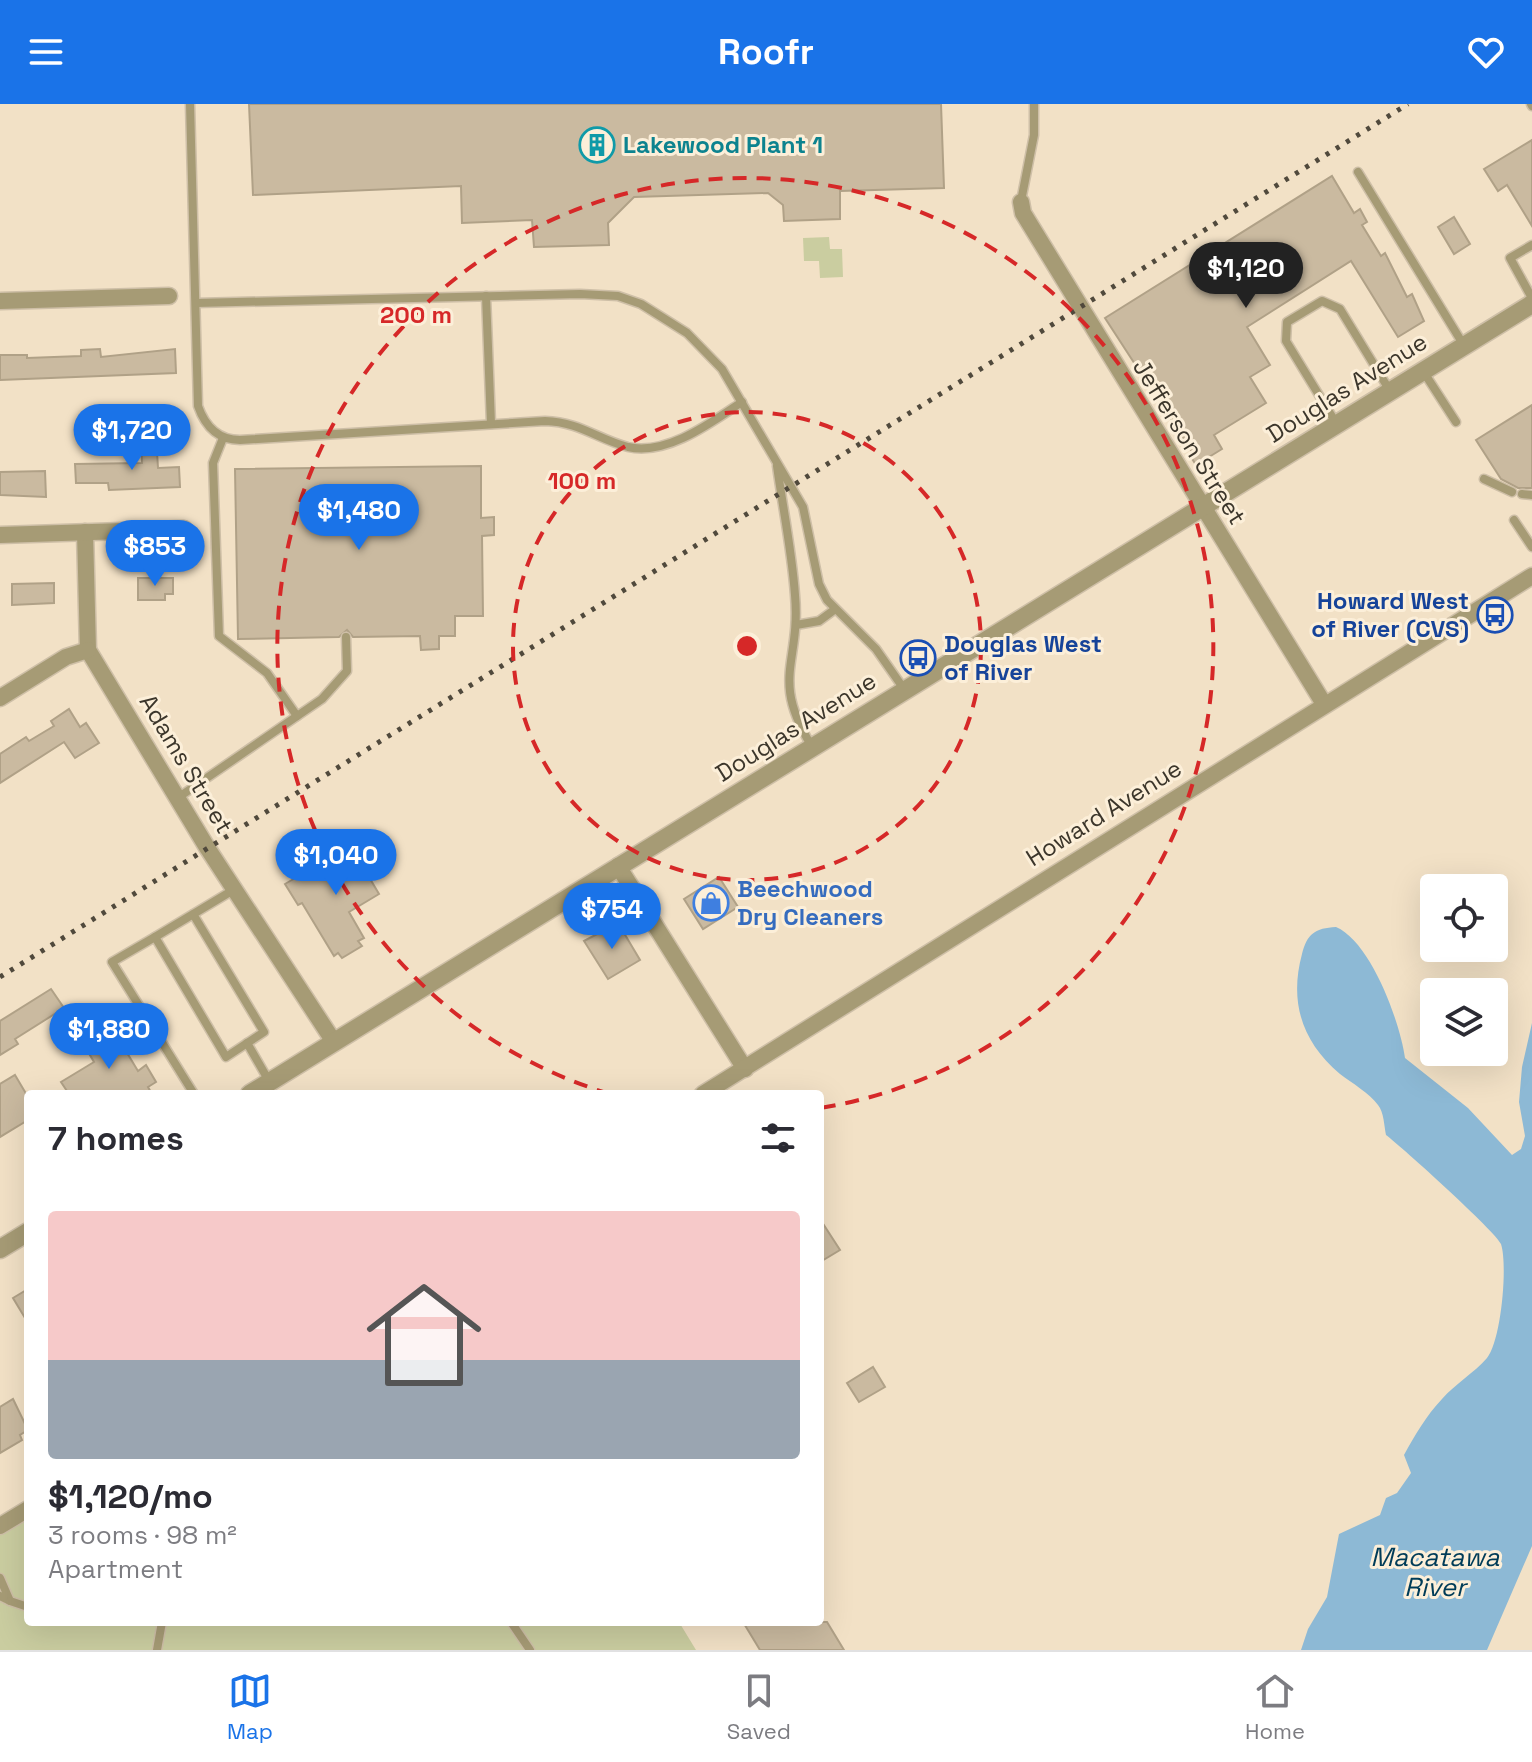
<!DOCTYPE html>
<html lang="en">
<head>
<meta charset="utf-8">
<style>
  body { margin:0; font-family:"Space Grotesk",sans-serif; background:#f2f2f3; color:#2b2b33; height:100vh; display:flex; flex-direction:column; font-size:30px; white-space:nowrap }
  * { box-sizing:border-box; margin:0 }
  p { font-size:26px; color:#7c7c81 }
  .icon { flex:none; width:44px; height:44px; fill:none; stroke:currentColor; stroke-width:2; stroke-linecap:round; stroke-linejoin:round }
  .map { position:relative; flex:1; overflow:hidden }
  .sheet { position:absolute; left:24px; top:986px; width:800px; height:536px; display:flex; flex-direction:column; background:#fff; border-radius:8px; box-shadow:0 8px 32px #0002 }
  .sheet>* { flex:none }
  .fabs { position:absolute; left:1420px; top:770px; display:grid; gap:16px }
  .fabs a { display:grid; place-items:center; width:88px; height:88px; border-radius:8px; background:#fff; box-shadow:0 8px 32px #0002; font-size:40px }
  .price { position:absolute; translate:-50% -68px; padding:0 18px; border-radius:28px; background:#1a73e8; color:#fff; font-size:26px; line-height:52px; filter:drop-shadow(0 2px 4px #0008) }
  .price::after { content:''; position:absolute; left:50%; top:48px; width:24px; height:18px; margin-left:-12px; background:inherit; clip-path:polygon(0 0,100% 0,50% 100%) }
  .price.current { background:#222; color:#fff }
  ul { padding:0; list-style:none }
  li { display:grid; align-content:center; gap:16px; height:424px; padding:0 24px }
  li span { display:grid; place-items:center; height:248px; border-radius:8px; color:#555 }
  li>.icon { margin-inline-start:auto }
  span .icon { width:144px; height:144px; fill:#fffc; stroke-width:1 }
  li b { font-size:34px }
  h2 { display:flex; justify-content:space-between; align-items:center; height:96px; padding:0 24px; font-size:34px }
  header { display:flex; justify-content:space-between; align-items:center; height:104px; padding:0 24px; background:#1a73e8; color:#fff; font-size:36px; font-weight:700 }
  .tab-bar { display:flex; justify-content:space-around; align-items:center; height:112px; border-top:2px solid #e1e1e2; background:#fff; font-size:22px; color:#7c7c81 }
  .tab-bar a { display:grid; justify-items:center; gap:4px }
  .tab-bar .current { color:#1a73e8 }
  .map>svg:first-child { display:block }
  .green { fill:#cacda0 }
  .water { fill:#8db9d5 }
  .building { fill:#cabaa0; stroke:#b0a187; stroke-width:2 }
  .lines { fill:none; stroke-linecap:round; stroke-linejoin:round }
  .service-casing { stroke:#cebfa7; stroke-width:11 }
  .minor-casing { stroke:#cebfa7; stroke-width:19 }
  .tertiary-casing { stroke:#cebfa7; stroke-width:21 }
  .service { stroke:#a69b75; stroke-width:8 }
  .minor { stroke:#a69b75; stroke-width:16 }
  .tertiary { stroke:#a69b75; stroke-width:18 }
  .rail { stroke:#50493c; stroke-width:5; stroke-dasharray:4 8; stroke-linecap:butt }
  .ring { fill:none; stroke:#d62828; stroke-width:4; stroke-dasharray:14 10 }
  .labels { text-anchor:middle; stroke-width:6; stroke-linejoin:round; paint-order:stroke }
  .culture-label { font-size:24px; font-weight:bold; fill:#0d838f; stroke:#fcefd9; text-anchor:start }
  .street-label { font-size:24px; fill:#3c362b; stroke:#fcefd9 }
  .transit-label { font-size:24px; font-weight:bold; fill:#164399; stroke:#fcefd9; text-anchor:end }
  .shop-label { font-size:24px; font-weight:bold; fill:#366cbe; stroke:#fcefd9; text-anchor:start }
  .water-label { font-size:26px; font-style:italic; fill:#003c58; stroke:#fcefd9 }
  .centre { fill:#d62828; stroke:#fcefd9; stroke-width:4 }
  .ring-label { font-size:24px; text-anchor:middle; font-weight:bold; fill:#d62828; stroke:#fcefd9; stroke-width:6; stroke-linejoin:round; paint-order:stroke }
</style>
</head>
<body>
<header><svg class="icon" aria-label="menu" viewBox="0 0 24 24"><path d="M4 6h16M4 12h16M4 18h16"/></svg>Roofr<svg class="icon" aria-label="heart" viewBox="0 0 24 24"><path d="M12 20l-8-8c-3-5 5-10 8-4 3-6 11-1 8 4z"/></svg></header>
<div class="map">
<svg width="1532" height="1546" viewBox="0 0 1532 1546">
  <rect width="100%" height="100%" fill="#f2e1c6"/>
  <!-- green -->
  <g class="green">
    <path d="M829,133L830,145H842L843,173L820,174L819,157H804L803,134Z"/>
    <path d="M28,1414V1518H679L696,1546H0V1430Z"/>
  </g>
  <!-- water -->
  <path class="water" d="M1336,823C1371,838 1400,918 1405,954L1468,1004L1512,1051L1521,1045L1525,1032L1519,998L1522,963L1532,919V1442L1487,1546H1301L1308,1525L1327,1493L1339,1430L1380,1411L1386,1394L1397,1389L1411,1369L1404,1351C1415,1331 1426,1312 1442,1295C1455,1280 1474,1269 1487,1254C1501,1237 1508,1162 1501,1140C1496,1128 1402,1043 1386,1031C1384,1022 1384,1008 1378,1001C1369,989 1352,979 1340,970C1302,938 1289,898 1302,850C1307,830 1315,824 1336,823Z"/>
  <!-- building -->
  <g class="building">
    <path d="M249,0H941L944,84L840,87V115L784,117L783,101L768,89L634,93L608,119L609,141L534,143L532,116L462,119L461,82L253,91Z"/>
    <path d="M1532,36V122L1507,81L1498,87L1484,65Z"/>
    <path d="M1332,72L1354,109L1360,105L1367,118L1362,121L1381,152L1385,149L1407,193L1412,190L1424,217L1398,233L1351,157L1247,223L1270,261L1250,273L1266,299L1214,331L1222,345L1196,361L1189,350L1192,348L1105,214Z"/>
    <path d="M1454,113L1470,140L1454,150L1438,123Z"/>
    <path d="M100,245L101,253L175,245L176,269L0,276V251H27V254L81,252V246Z"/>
    <path d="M1532,301V384H1518L1501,375L1476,336Z"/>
    <path d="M141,332H156L158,364L179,363L180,383L109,386L108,379H76L75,360L142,359Z"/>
    <path d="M481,362V414L494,413V431L482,432L483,512H455V532H439V545L421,546L420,532L353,533L347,526L339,533L238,535L235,365Z"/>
    <path d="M45,367L46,393L0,391V368Z"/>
    <path d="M138,474H173V490H165V496H138Z"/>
    <path d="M54,479V499L12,501V480Z"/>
    <path d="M69,605L80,623L86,619L99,639L75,654L64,638L0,679V650L26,633L29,637L54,622L51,617Z"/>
    <path d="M350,742L358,755L370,747L379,760L366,768L379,790L349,808L364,834L358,837L362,842L342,854L338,849L334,852L302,799L298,801L285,780Z"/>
    <path d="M719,773L738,803L703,825L684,795Z"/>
    <path d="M618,819L640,856L608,875L584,837Z"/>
    <path d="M51,885L64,904L15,935L18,940L0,951V917Z"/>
    <path d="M112,924L138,967L146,961L156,978L148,983L152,990H69L61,978L94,958L84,941Z"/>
    <path d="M15,971L28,993V1016L0,1033V980Z"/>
    <path d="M820,1115L840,1146L820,1158Z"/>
    <path d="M28,1185V1219L13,1194Z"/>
    <path d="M873,1263L885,1283L859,1298L847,1279Z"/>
    <path d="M13,1295L28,1326L20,1331L22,1336L0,1349V1303Z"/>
    <path d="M743,1518H827L844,1546H760Z"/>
  </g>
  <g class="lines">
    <defs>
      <g id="service">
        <path d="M190,0L198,302C205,322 218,336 240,336L545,317C580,318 597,335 628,343C667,352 712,318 742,298"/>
        <path d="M1531,0L1532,2"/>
        <path d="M1358,68L1463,240"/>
        <path d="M1021,97L1034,31V0"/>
        <path d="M1532,141L1510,154L1532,194"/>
        <path d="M486,192L491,320"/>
        <path d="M196,199L580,190L618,192L641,200L687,229L722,265L803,403L819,480L827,496L876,545L904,585"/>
        <path d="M1423,267L1456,318"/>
        <path d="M1336,319L1286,237L1287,218L1322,197L1340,205L1390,287"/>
        <path d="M223,334L213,359L219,532L267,569L297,612"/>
        <path d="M777,362C783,405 792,448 795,491C801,559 770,574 811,641"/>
        <path d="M1484,375L1512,388"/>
        <path d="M1522,390L1532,391"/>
        <path d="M1514,416L1532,443"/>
        <path d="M796,521L819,517L834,506"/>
        <path d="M179,693L322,595L347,567L346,533"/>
        <path d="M193,810L264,928L226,953L155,833L235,785"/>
        <path d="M155,833L112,858L194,990"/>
        <path d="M247,939L269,977"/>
        <path d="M0,1474L10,1497L0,1492"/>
        <path d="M10,1497L28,1503"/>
        <path d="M511,1518L530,1546"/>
        <path d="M157,1546L162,1518"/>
      </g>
      <g id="minor">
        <path d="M1021,98L1023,109L1324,600"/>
        <path d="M0,197L169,192"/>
        <path d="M85,428L88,546L208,745L334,938"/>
        <path d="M0,431L184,425"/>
        <path d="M0,594L66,553L88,546"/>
        <path d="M618,762L745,965"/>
        <path d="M703,990L1532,472"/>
        <path d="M0,1422L28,1405"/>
      </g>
      <g id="tertiary">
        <path d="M250,990L1532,200"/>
        <path d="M0,1145L28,1128"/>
      </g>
    </defs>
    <!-- service casing -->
    <use href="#service" class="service-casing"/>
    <!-- minor casing -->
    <use href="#minor" class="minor-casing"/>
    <!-- tertiary casing -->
    <use href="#tertiary" class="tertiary-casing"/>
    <!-- service -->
    <use href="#service" class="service"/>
    <!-- minor -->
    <use href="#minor" class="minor"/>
    <!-- tertiary -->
    <use href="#tertiary" class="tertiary"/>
    <!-- rail -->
    <path class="rail" d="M0,873L1408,0"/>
  </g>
  <!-- distance rings -->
  <g class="ring">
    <circle cx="747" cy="542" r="234"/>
    <path d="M610 990A468 468 0 1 1 820 1004"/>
  </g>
  <!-- icons -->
  <defs>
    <symbol id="building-ring" viewBox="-11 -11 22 22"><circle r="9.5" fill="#fcefd9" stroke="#0f9aa8" stroke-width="1.5"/><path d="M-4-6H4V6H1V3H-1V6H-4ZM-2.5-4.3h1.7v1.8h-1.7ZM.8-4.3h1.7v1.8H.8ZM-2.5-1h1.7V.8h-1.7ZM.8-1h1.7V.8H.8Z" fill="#0f9aa8"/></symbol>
    <symbol id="bus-ring" viewBox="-11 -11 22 22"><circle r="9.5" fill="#fcefd9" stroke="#1a4fb4" stroke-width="1.5"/><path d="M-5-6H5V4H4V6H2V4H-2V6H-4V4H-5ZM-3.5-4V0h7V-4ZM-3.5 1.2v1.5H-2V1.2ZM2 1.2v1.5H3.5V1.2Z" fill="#1a4fb4"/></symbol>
    <symbol id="shop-ring" viewBox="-11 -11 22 22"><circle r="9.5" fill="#fcefd9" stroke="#3f7fe0" stroke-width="1.5"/><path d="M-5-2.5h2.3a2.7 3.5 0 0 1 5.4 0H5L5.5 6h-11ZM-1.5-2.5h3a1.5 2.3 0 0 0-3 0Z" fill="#3f7fe0"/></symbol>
  </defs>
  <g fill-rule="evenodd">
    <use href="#building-ring" x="577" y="21" width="40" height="40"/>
    <use href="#bus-ring" x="1475" y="491" width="40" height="40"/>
    <use href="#bus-ring" x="898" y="534" width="40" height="40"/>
    <use href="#shop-ring" x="691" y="779" width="40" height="40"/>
  </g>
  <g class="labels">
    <!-- culture labels -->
    <g class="culture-label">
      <text x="623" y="49">Lakewood Plant 1</text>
    </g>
    <!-- street labels -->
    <g class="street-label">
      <text transform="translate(1347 284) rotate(-32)" y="8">Douglas Avenue</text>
      <text transform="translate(1189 338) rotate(58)" y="8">Jefferson Street</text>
      <text transform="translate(796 623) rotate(-32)" y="8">Douglas Avenue</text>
      <text transform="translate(186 660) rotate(59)" y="8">Adams Street</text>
      <text transform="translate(1104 709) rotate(-32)" y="8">Howard Avenue</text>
    </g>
    <!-- transit labels -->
    <g class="transit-label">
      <text x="1469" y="505">Howard West<tspan x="1469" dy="28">of River (CVS)</tspan></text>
      <text x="944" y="548" text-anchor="start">Douglas West<tspan x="944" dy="28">of River</tspan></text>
    </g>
    <!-- shop labels -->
    <g class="shop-label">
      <text x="737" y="793">Beechwood<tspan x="737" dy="28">Dry Cleaners</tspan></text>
    </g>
    <!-- water labels -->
    <g class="water-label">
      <text x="1435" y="1462">Macatawa<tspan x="1435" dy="30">River</tspan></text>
    </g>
  </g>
  <circle cx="747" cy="542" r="12" class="centre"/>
  <g class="ring-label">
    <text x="416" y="219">200 m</text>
    <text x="582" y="385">100 m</text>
  </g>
</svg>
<div class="fabs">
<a><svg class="icon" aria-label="locate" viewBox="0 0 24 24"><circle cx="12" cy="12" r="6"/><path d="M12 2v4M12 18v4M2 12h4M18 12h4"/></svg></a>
<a><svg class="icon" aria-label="layers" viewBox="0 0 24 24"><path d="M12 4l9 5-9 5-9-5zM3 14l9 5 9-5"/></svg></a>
</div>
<b class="price current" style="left:1246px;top:206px">$1,120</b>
<b class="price" style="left:132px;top:368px">$1,720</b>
<b class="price" style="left:359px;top:448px">$1,480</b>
<b class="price" style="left:155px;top:484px">$853</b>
<b class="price" style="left:336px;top:793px">$1,040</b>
<b class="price" style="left:612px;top:847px">$754</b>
<b class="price" style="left:109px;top:967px">$1,880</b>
<section class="sheet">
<h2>7 homes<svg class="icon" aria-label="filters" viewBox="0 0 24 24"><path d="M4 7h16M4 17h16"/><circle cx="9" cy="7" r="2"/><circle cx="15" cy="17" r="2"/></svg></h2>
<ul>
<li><span style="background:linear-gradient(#f6c9c9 60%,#9aa5b1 0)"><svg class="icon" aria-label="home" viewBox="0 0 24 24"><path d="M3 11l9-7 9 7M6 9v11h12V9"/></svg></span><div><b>$1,120/mo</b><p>3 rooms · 98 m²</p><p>Apartment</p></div></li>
</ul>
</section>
</div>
<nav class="tab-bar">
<a class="current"><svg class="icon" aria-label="map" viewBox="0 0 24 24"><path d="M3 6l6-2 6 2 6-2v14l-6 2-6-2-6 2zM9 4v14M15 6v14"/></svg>Map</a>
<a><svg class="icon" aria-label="saved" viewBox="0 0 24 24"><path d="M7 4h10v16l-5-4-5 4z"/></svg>Saved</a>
<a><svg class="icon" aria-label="home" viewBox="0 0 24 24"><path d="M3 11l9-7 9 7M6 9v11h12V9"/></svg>Home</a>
</nav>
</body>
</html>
